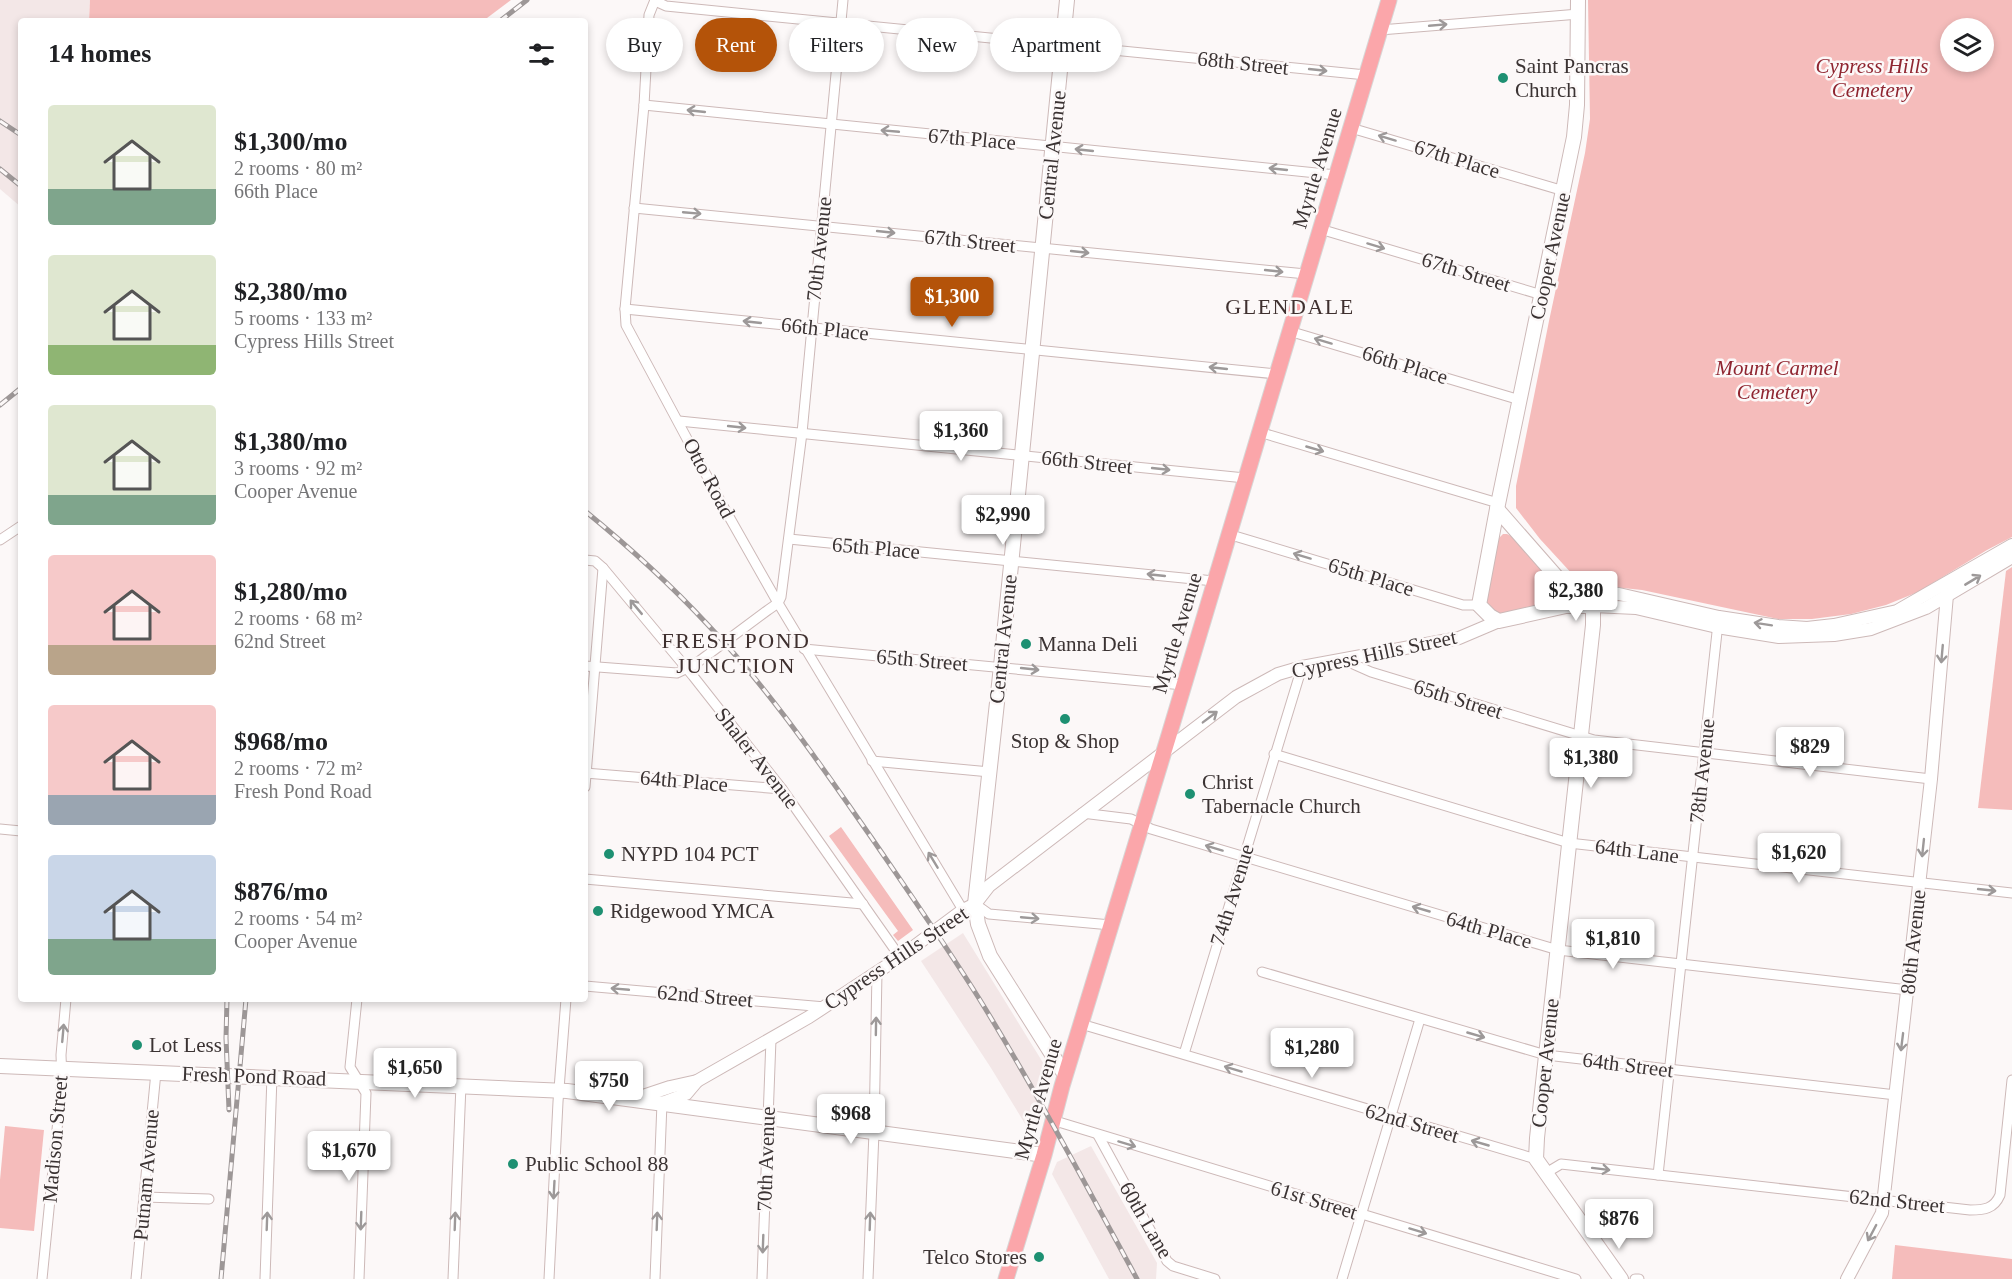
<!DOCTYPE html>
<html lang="en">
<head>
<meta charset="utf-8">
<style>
  body { margin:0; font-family:"Times New Roman",serif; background:#f2f2f2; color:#202124; height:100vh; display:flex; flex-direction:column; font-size:22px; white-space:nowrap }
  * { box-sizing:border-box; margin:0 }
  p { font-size:20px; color:#757577 }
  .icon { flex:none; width:33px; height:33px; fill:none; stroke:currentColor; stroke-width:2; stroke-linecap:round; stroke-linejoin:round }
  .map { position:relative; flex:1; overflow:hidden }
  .sheet { position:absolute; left:18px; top:18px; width:570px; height:984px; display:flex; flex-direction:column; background:#fff; border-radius:6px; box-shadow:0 3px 9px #0003 }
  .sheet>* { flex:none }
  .banner { position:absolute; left:606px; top:18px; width:570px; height:54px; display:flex; gap:12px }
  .buttons { position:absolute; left:1940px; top:18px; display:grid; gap:12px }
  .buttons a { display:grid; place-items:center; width:54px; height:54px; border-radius:50%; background:#fff; box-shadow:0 3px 9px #0003; font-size:30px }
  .price { position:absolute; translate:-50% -51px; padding:0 14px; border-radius:6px; background:#fff; color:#222; font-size:20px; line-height:39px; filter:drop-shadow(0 2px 3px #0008) }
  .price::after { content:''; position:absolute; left:50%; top:36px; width:18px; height:14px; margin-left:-9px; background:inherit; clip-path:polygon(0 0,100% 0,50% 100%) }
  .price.selected { background:#b45309; color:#fff }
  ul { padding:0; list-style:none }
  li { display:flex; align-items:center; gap:18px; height:150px; padding:0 30px }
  li span { display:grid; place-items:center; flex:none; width:168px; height:120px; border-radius:6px; color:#555 }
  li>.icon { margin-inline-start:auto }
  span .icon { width:72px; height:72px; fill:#fffc; stroke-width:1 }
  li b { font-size:26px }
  h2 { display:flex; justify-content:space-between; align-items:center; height:72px; padding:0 30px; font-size:26px }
  .pill { padding:0 21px; border-radius:27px; background:#fff; box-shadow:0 3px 9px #0003; font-size:21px; line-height:54px }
  .pill.selected { background:#b45309; color:#fff }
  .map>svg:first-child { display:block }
  .built { fill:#f3e7e7 }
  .green { fill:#f5bcbb; fill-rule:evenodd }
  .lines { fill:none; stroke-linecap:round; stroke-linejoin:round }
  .minor-casing { stroke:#cdb9b8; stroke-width:11 }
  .tertiary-casing { stroke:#cdb9b8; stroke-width:14 }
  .secondary-casing { stroke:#cdb9b8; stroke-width:16 }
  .primary-casing { stroke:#d8d6d6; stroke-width:17 }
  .minor { stroke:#fff; stroke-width:9 }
  .tertiary { stroke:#fff; stroke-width:12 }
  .secondary { stroke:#fff; stroke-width:14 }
  .primary { stroke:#fba6aa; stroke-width:15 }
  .rail-casing { stroke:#9d9797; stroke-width:5 }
  .rail { stroke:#fcf8f8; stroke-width:3; stroke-dasharray:9; stroke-linecap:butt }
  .oneway { stroke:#9d9999 }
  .poi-dot { fill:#1e9072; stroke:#fcf8f8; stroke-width:2 }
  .labels { text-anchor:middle; stroke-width:5; stroke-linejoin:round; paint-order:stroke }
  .street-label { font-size:21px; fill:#3b3333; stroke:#fcf8f8 }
  .poi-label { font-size:21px; fill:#3b3333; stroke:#fcf8f8; text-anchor:start }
  .park-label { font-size:21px; font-style:italic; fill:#8f2530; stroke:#fcf8f8 }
  .neighbourhood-label { font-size:22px; letter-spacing:1.5px; fill:#3f302f; stroke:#fcf8f8 }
</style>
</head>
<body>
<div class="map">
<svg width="2012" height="1279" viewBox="0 0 2012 1279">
  <rect width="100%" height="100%" fill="#fcf8f8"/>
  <!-- built -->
  <g class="built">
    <path d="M0,0H90L89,21H21V207L0,189Z"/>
    <path d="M963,933L1050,1074L1030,1132L991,1068L921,961Z"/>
    <path d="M1091,1146L1157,1263L1156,1279H1109L1052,1174L1057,1162Z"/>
  </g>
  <!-- green -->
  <g class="green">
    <path d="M90,0H511L483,21H89Z"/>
    <path d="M1588,0H2012V537L1987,550L1918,592L1886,605L1851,614L1812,619H1778L1642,590L1594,585L1574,576L1540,539L1516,508V486L1549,321L1585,153L1590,119ZM1950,28H1983V62H1950Z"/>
    <path d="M1503,534H1507L1515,538L1559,589C1560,596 1557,599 1551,604L1497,615L1485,604L1493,544Z"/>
    <path d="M2012,567V810L1978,808L2006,571Z"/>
    <path d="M841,827L913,930L898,941L893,935L898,931L829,836Z"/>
    <path d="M5,1126L44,1130L34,1231L0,1228V1180Z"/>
    <path d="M1895,1245L2012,1259V1279H1892Z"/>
  </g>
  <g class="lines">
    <defs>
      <g id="minor">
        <path d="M655,0L649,15L644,105L625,309L626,325L723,506L778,603L963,910"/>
        <path d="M655,1L666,6L1366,75"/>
        <path d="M1380,30L1579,14"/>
        <path d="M644,105L1336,175"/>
        <path d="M1351,128L1564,191"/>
        <path d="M634,208L1306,274"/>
        <path d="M1320,229L1542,295"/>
        <path d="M625,309L1276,374"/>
        <path d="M1289,331L1520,400"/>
        <path d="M679,421L1245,478"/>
        <path d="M1259,432L1498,503"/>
        <path d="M1228,534L1463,605H1479"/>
        <path d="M789,539L1214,581"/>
        <path d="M0,540L21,526"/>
        <path d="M585,560L595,561L603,568L693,676L782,789L900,957"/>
        <path d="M804,649L1183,685"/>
        <path d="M1344,660L1371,672L1594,740L1931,779"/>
        <path d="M585,666L677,673L694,665L768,610L778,603L781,597L802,433L843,0"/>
        <path d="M1274,754L1569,843L2012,893"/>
        <path d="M872,761L990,772"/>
        <path d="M585,773L782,789"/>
        <path d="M585,787L603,568"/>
        <path d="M1082,813L1131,819L1151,829L1558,950L1908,990"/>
        <path d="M0,829L21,831"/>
        <path d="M585,879L863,904"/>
        <path d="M975,904L989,914L1111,925"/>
        <path d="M1262,972L1546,1055L1896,1095"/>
        <path d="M585,986L825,1007"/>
        <path d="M357,999L350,1067L366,1093L359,1279"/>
        <path d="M1081,1024L1536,1159"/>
        <path d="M1184,1054L1302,667"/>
        <path d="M1052,1120L1576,1279"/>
        <path d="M1098,1135L1167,1261L1173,1266L1215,1279"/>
        <path d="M1546,1173L1561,1164L1970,1210C1984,1210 1994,1209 2000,1195L2012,1080"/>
        <path d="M1658,1175L1718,623"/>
        <path d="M144,1197L209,1199"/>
        <path d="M42,1279L62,1080L61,1055L66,999"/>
        <path d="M136,1279L156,1072"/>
        <path d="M265,1279L272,1076"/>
        <path d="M453,1279L461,1085"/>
        <path d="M549,1279L558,1102L566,999"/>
        <path d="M655,1279L662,1103"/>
        <path d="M762,1279L771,1039"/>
        <path d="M868,1279L874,1132L877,972"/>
        <path d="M1342,1279L1420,1019"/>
        <path d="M1635,1279H1639"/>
      </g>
      <g id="tertiary">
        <path d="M1593,593L1619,594L1719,617L1778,626L1807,628L1834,625L1897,611L2012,545"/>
        <path d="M1593,606L1636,608L1717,627L1779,637L1834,635L1871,629L1926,608L2012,557"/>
        <path d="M634,1099L670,1087L697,1081L809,1017L900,957L963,910L975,904L989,886L1236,697L1278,674L1302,667L1459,638L1499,621"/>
        <path d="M662,1103L686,1094L697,1081"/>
        <path d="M1847,1279L1882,1213L1931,779L1947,595"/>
      </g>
      <g id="secondary">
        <path d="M1578,0L1577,105L1574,137L1497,509L1479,605L1490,616L1499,621L1566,606H1593"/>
        <path d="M1497,509L1562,583L1593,593V625L1537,1138L1536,1159L1621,1279"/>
        <path d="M0,1066L567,1091L1044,1155"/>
        <path d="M1065,1075L990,956L978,924L975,904L1001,666L1067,0"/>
      </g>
      <path id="primary" d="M1006,1279L1044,1155L1062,1086L1169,735L1389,0"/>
    </defs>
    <!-- minor casing -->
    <use href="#minor" class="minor-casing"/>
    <!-- tertiary casing -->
    <use href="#tertiary" class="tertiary-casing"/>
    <!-- secondary casing -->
    <use href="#secondary" class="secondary-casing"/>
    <!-- primary casing -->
    <use href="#primary" class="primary-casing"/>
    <!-- minor -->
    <use href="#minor" class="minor"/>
    <!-- tertiary -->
    <use href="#tertiary" class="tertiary"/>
    <!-- secondary -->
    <use href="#secondary" class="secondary"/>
    <!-- primary -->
    <use href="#primary" class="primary"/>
    <defs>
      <g id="rail">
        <path d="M500,21L527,0"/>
        <path d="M0,121L21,135"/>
        <path d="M0,169L21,186"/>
        <path d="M0,405L21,388"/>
        <path d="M585,511C628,546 670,584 708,625C769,689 820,764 871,837C908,891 945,944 980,1000C1036,1091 1086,1185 1137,1279"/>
        <path d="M227,999L226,1038L229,1110"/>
        <path d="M221,1279L246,999"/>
      </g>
    </defs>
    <!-- rail casing -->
    <use href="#rail" class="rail-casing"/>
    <!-- rail -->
    <use href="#rail" class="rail"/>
  </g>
  <!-- one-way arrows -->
  <defs><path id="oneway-shaft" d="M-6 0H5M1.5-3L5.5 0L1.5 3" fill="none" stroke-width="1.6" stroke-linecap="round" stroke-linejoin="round" transform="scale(1.5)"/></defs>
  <g class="oneway">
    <use href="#oneway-shaft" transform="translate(1438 25) rotate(-5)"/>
    <use href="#oneway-shaft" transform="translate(1318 70) rotate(6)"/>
    <use href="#oneway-shaft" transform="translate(696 111) rotate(-174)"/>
    <use href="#oneway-shaft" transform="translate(890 131) rotate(-175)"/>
    <use href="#oneway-shaft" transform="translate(1387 138) rotate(-163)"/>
    <use href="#oneway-shaft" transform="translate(1084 150) rotate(-174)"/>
    <use href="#oneway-shaft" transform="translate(1278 169) rotate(-174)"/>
    <use href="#oneway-shaft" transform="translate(692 213) rotate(5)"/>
    <use href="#oneway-shaft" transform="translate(886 232) rotate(6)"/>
    <use href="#oneway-shaft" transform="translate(1376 246) rotate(17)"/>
    <use href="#oneway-shaft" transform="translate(1080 252) rotate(6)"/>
    <use href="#oneway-shaft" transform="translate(1274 271) rotate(6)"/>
    <use href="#oneway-shaft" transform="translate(752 322) rotate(-174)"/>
    <use href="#oneway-shaft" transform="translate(1323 341) rotate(-163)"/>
    <use href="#oneway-shaft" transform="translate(1218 368) rotate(-174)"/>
    <use href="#oneway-shaft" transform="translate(737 427) rotate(6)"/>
    <use href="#oneway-shaft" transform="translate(1315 449) rotate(16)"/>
    <use href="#oneway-shaft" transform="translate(1161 469) rotate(6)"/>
    <use href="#oneway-shaft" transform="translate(1302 556) rotate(-163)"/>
    <use href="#oneway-shaft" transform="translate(1156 575) rotate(-174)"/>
    <use href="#oneway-shaft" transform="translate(1973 580) rotate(-31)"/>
    <use href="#oneway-shaft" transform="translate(636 607) rotate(-130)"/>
    <use href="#oneway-shaft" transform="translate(1763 624) rotate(-171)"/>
    <use href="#oneway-shaft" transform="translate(1942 654) rotate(95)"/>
    <use href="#oneway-shaft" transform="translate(1030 669) rotate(6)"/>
    <use href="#oneway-shaft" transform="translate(1210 717) rotate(-37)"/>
    <use href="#oneway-shaft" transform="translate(1214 848) rotate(-163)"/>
    <use href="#oneway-shaft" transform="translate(1923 848) rotate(96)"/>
    <use href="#oneway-shaft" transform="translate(933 860) rotate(-121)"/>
    <use href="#oneway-shaft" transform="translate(1987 890) rotate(6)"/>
    <use href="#oneway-shaft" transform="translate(1421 909) rotate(-164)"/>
    <use href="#oneway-shaft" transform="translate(1030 918) rotate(5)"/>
    <use href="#oneway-shaft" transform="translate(620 989) rotate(-175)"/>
    <use href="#oneway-shaft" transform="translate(876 1026) rotate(-89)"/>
    <use href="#oneway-shaft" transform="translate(63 1033) rotate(-85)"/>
    <use href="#oneway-shaft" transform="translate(1476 1035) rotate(16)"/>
    <use href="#oneway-shaft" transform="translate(1902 1042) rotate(97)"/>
    <use href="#oneway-shaft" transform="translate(1233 1069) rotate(-163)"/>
    <use href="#oneway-shaft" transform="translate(1480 1143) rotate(-164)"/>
    <use href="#oneway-shaft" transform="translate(1127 1144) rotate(17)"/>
    <use href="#oneway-shaft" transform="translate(1601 1169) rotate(7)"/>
    <use href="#oneway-shaft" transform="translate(554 1190) rotate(93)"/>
    <use href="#oneway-shaft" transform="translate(267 1221) rotate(-88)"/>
    <use href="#oneway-shaft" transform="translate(361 1221) rotate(92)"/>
    <use href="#oneway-shaft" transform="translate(455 1221) rotate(-88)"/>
    <use href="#oneway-shaft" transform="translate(657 1221) rotate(-88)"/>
    <use href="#oneway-shaft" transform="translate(870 1221) rotate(-88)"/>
    <use href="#oneway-shaft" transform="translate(1418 1231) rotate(17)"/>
    <use href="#oneway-shaft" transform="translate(1872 1233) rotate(118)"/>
    <use href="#oneway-shaft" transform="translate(763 1244) rotate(92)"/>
  </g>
  <!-- markers -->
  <g class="poi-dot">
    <circle cx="1503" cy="78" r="6"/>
    <circle cx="1026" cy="644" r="6"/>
    <circle cx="1065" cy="719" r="6"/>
    <circle cx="1190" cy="794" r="6"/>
    <circle cx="609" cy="854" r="6"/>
    <circle cx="598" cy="911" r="6"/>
    <circle cx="137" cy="1045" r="6"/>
    <circle cx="513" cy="1164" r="6"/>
    <circle cx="1039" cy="1257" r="6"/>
  </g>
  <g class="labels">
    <!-- street labels -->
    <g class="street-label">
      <text transform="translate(1243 63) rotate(6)" y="7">68th Street</text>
      <text transform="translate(972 139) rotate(5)" y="7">67th Place</text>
      <text transform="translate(1052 155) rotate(-84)" y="7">Central Avenue</text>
      <text transform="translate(1457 159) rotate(17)" y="7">67th Place</text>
      <text transform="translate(1317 168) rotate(-73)" y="7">Myrtle Avenue</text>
      <text transform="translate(970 241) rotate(6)" y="7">67th Street</text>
      <text transform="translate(819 249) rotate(-84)" y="7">70th Avenue</text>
      <text transform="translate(1550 256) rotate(-78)" y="7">Cooper Avenue</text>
      <text transform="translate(1466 272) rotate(17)" y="7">67th Street</text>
      <text transform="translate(825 329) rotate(6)" y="7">66th Place</text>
      <text transform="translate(1405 365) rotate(17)" y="7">66th Place</text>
      <text transform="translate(1087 462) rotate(6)" y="7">66th Street</text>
      <text transform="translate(709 478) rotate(62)" y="7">Otto Road</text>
      <text transform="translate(876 548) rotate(5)" y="7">65th Place</text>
      <text transform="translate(1371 577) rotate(17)" y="7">65th Place</text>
      <text transform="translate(1177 633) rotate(-73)" y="7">Myrtle Avenue</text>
      <text transform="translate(1003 639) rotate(-84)" y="7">Central Avenue</text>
      <text transform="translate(1374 654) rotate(-12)" y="7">Cypress Hills Street</text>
      <text transform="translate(922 660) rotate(5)" y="7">65th Street</text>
      <text transform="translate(1458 699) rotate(17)" y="7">65th Street</text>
      <text transform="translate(757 758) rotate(52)" y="7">Shaler Avenue</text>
      <text transform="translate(1702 771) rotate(-84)" y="7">78th Avenue</text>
      <text transform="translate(684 781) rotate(5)" y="7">64th Place</text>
      <text transform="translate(1637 851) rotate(7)" y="7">64th Lane</text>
      <text transform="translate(1232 895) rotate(-73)" y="7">74th Avenue</text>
      <text transform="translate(1489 930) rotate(16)" y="7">64th Place</text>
      <text transform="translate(1913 942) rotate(-84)" y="7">80th Avenue</text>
      <text transform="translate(896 958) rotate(-34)" y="7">Cypress Hills Street</text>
      <text transform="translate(705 996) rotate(5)" y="7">62nd Street</text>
      <text transform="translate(1545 1063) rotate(-84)" y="7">Cooper Avenue</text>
      <text transform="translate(1628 1065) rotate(7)" y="7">64th Street</text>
      <text transform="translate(254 1076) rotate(2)" y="7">Fresh Pond Road</text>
      <text transform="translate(1038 1099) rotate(-74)" y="7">Myrtle Avenue</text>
      <text transform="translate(1412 1123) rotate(16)" y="7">62nd Street</text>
      <text transform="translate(55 1139) rotate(-85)" y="7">Madison Street</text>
      <text transform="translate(766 1159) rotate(-88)" y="7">70th Avenue</text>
      <text transform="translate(146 1175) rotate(-85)" y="7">Putnam Avenue</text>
      <text transform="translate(1314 1200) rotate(17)" y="7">61st Street</text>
      <text transform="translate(1897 1201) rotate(6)" y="7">62nd Street</text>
      <text transform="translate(1146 1220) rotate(60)" y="7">60th Lane</text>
    </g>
    <!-- poi labels -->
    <g class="poi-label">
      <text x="1515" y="73">Saint Pancras<tspan x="1515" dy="24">Church</tspan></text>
      <text x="1038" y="651">Manna Deli</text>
      <text x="1065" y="748" text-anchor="middle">Stop &amp; Shop</text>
      <text x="1202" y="789">Christ<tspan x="1202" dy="24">Tabernacle Church</tspan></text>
      <text x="621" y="861">NYPD 104 PCT</text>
      <text x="610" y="918">Ridgewood YMCA</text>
      <text x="149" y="1052">Lot Less</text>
      <text x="525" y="1171">Public School 88</text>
      <text x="1027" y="1264" text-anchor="end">Telco Stores</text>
    </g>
    <!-- park labels -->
    <g class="park-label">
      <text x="1872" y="73">Cypress Hills<tspan x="1872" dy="24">Cemetery</tspan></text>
      <text x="1777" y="375">Mount Carmel<tspan x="1777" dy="24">Cemetery</tspan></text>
    </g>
    <!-- neighbourhood labels -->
    <g class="neighbourhood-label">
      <text x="1290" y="314">GLENDALE</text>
      <text x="736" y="648">FRESH POND<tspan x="736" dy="25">JUNCTION</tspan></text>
    </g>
  </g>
</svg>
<div class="buttons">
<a><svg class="icon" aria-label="layers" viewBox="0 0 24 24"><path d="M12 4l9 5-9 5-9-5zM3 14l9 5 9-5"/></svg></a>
</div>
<b class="price selected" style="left:952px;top:328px">$1,300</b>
<b class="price" style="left:961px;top:462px">$1,360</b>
<b class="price" style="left:1003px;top:546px">$2,990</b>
<b class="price" style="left:1576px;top:622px">$2,380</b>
<b class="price" style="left:1810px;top:778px">$829</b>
<b class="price" style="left:1591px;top:789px">$1,380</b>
<b class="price" style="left:1799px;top:884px">$1,620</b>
<b class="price" style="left:1613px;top:970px">$1,810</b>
<b class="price" style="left:1312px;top:1079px">$1,280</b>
<b class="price" style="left:415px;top:1099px">$1,650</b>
<b class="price" style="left:609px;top:1112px">$750</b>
<b class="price" style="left:851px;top:1145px">$968</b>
<b class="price" style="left:349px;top:1182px">$1,670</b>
<b class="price" style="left:1619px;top:1250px">$876</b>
<div class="banner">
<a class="pill">Buy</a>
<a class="pill selected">Rent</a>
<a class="pill">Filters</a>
<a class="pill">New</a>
<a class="pill">Apartment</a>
</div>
<section class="sheet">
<h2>14 homes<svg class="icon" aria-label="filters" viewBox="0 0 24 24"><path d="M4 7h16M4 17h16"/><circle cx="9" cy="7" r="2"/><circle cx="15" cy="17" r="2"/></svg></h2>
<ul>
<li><span style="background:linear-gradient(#dfe7d0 70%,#7fa58c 0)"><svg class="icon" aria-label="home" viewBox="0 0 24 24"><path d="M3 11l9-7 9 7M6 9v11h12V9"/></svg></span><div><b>$1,300/mo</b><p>2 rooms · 80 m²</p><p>66th Place</p></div></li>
<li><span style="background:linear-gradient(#dfe7d0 75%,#8fb573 0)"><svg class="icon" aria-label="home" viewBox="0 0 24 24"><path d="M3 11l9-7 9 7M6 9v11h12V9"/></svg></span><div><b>$2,380/mo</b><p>5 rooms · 133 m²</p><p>Cypress Hills Street</p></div></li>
<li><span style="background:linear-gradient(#dfe7d0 75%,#7fa58c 0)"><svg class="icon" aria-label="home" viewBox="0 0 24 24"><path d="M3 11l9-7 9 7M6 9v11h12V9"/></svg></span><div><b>$1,380/mo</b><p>3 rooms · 92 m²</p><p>Cooper Avenue</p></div></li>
<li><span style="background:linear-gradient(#f6c9c9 75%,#b9a48a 0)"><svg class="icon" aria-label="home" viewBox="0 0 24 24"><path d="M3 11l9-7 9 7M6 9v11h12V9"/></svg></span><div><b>$1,280/mo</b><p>2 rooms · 68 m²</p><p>62nd Street</p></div></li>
<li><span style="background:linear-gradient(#f6c9c9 75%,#9aa5b1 0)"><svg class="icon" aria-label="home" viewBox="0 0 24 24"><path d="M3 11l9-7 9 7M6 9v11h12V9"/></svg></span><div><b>$968/mo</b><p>2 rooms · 72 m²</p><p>Fresh Pond Road</p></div></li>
<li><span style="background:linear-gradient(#c9d6e8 70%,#7fa58c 0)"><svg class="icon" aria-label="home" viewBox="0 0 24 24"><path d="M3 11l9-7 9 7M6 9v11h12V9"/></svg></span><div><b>$876/mo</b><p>2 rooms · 54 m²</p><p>Cooper Avenue</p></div></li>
</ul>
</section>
</div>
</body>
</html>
